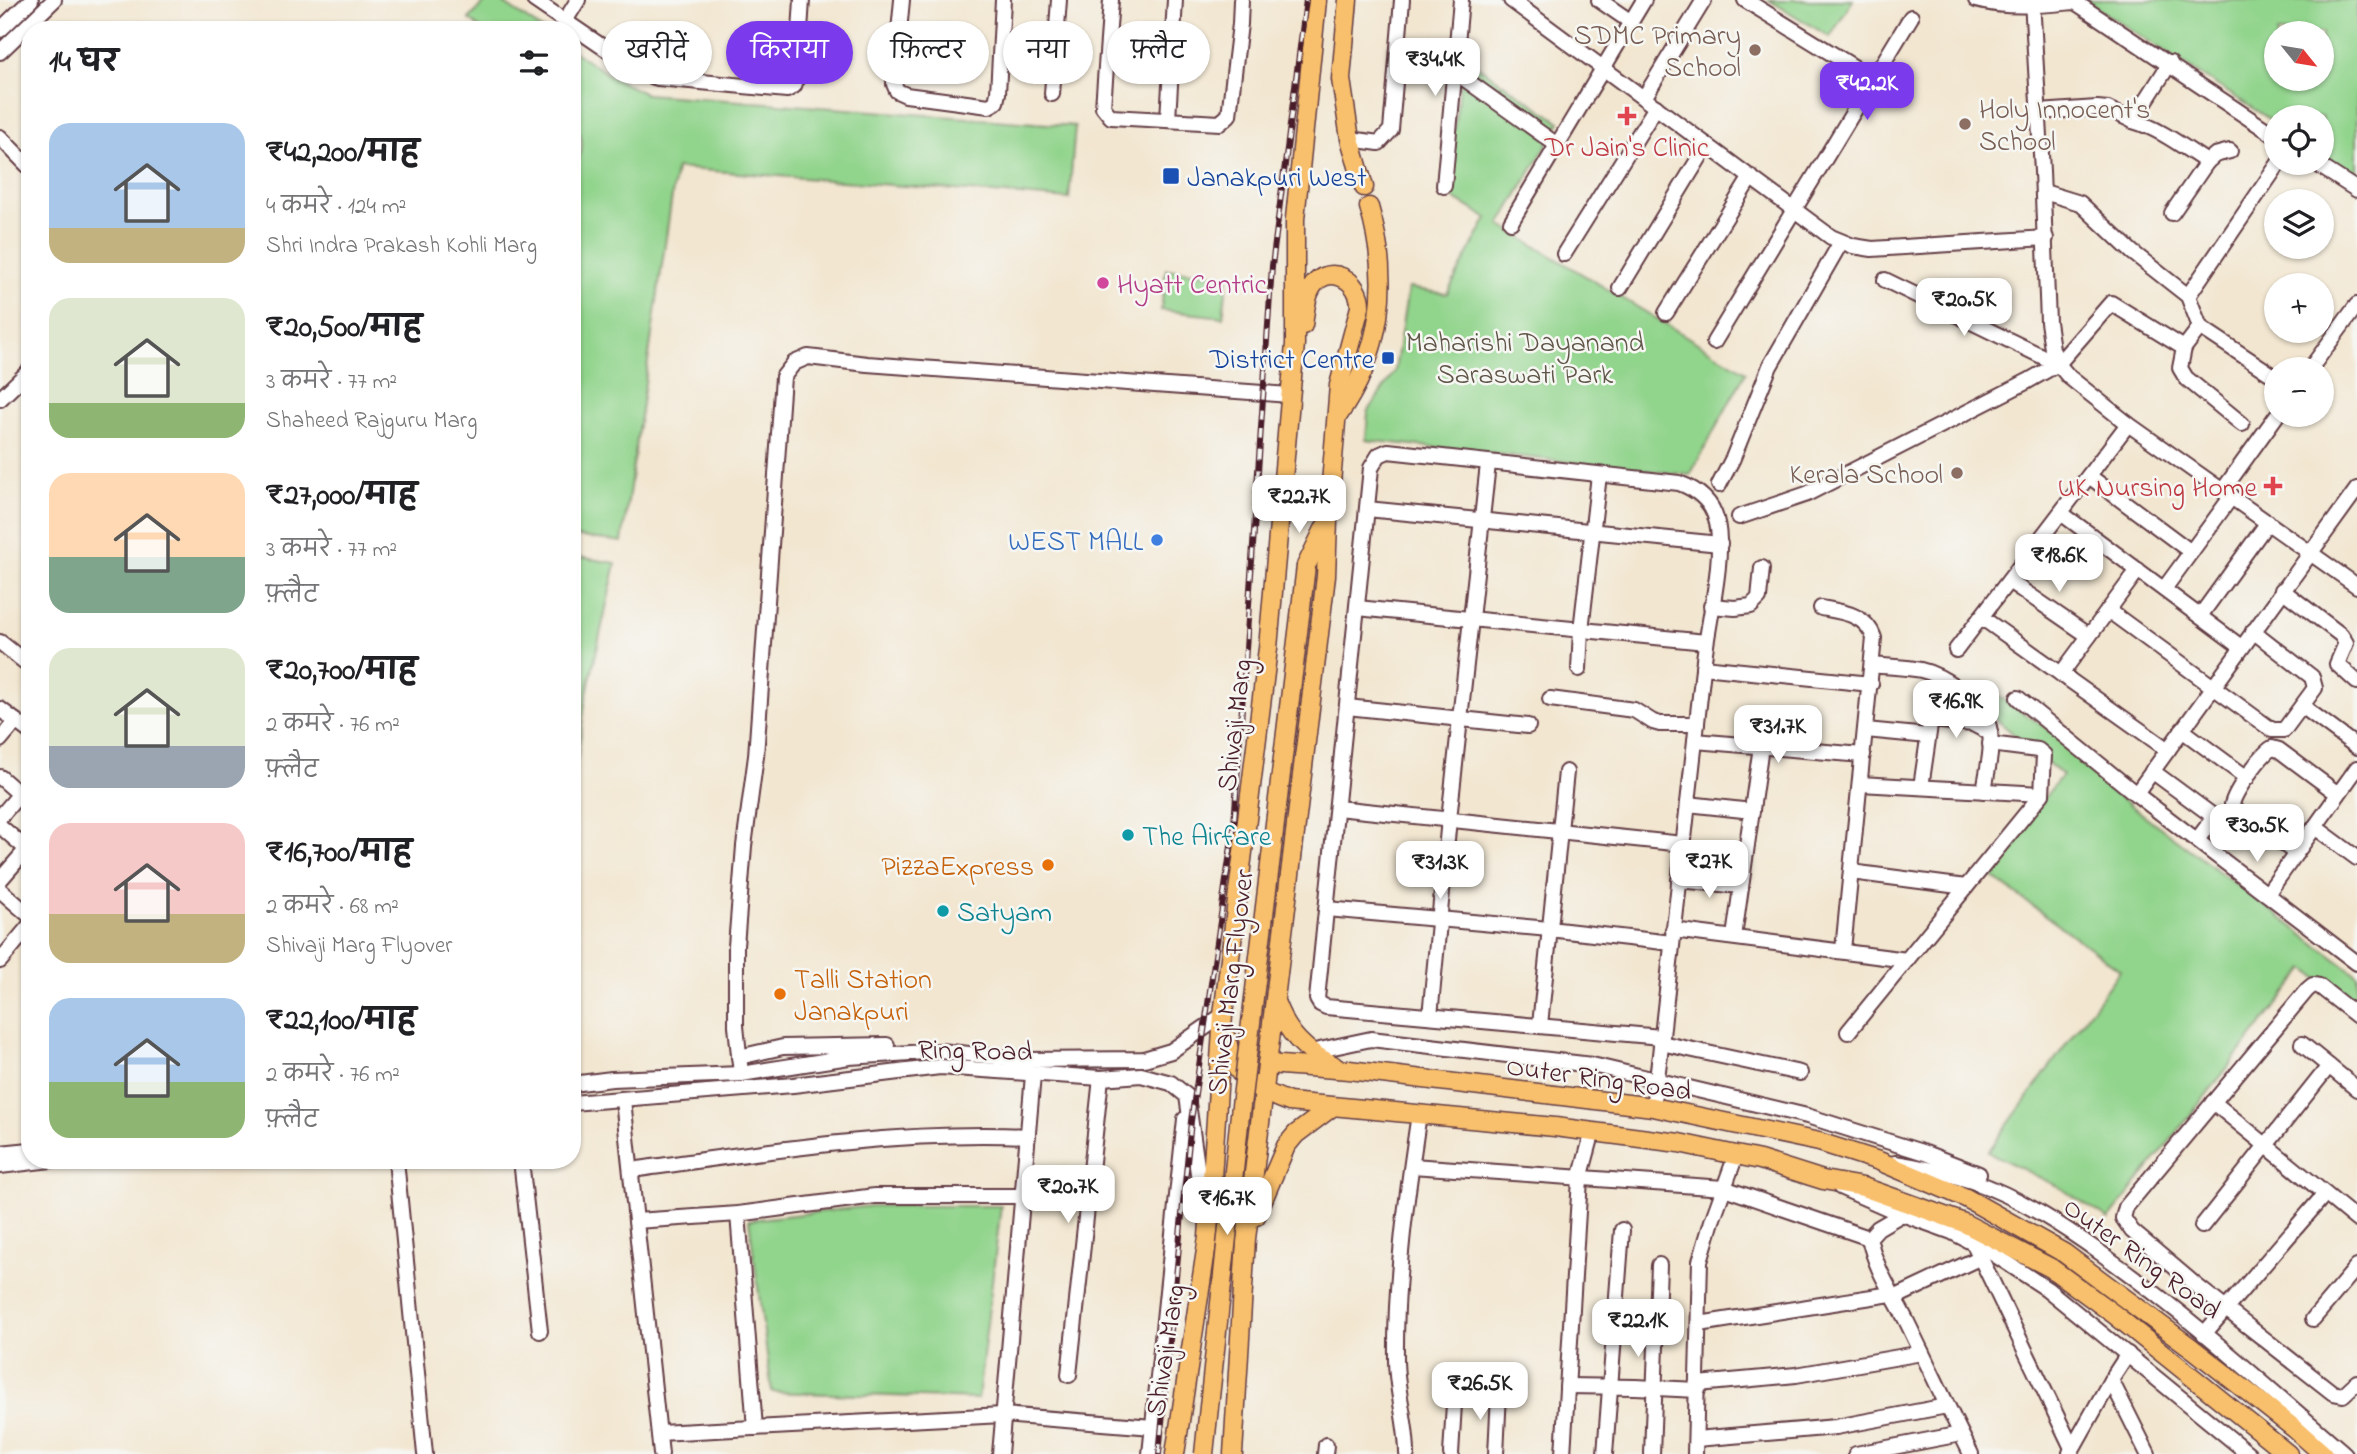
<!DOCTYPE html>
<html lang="hi">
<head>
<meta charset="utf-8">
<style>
  body { margin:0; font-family:"Indie Flower","Playpen Sans Deva",sans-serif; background:#f2f2f2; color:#202124; height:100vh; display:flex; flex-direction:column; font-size:26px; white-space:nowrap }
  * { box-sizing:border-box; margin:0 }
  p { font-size:23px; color:#757577 }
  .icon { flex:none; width:38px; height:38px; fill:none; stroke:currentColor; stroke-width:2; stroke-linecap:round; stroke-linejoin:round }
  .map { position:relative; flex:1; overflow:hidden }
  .drawer { position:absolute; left:21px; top:21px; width:560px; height:1148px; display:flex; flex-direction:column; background:#fff; border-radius:28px; box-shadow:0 2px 5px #0004 }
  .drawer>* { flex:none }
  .top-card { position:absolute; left:602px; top:21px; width:665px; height:63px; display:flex; gap:14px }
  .needle { width:46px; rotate:120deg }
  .buttons { position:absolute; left:2264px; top:21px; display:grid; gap:14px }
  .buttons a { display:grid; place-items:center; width:70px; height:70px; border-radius:50%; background:#fff; box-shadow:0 2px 5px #0004; font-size:35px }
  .price { position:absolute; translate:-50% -60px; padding:0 16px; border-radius:14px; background:#fff; color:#222; font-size:23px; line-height:46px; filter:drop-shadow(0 2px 4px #0008) }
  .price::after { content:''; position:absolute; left:50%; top:42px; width:21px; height:16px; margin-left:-10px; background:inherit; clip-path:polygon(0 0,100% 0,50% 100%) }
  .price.active { background:#7c3aed; color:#fff }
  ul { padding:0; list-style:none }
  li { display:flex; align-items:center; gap:21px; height:175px; padding:0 28px }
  li span { display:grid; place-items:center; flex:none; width:196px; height:140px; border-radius:21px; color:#555 }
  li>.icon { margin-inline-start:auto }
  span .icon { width:84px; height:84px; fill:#fffc; stroke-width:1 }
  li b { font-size:30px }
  h2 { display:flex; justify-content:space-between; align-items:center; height:84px; padding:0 28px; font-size:30px }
  .chip { padding:0 24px; border-radius:32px; background:#fff; box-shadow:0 2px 5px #0004; font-size:24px; line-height:63px }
  .chip.active { background:#7c3aed; color:#fff }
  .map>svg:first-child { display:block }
  .green { fill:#91d48c; stroke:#6e7a5c; stroke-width:2; fill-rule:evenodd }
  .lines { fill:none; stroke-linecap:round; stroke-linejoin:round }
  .minor-casing { stroke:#633d44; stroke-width:18 }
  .major-casing { stroke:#633d44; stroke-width:21 }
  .minor { stroke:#fff; stroke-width:14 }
  .major { stroke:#f8bf6c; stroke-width:18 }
  .rail-casing { stroke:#4a1f2b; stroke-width:6 }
  .rail { stroke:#f6f6f2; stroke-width:3.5; stroke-dasharray:10; stroke-linecap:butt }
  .major-bridge-casing { stroke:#633d44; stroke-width:21; stroke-linecap:butt }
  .major-bridge { stroke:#f8bf6c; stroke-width:18 }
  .education-dot { fill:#8d6e63; stroke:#f6f6f2; stroke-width:2.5 }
  .health-dot { fill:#e0444e; stroke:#f6f6f2; stroke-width:2.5 }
  .transit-dot { fill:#1a4fb4; stroke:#f6f6f2; stroke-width:2.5 }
  .hotel-dot { fill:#d1479c; stroke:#f6f6f2; stroke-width:2.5 }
  .shop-dot { fill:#3f7fe0; stroke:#f6f6f2; stroke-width:2.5 }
  .culture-dot { fill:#0f9aa8; stroke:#f6f6f2; stroke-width:2.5 }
  .food-dot { fill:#e8710a; stroke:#f6f6f2; stroke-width:2.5 }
  .labels { text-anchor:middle; stroke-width:5; stroke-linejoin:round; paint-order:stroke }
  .education-label { font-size:28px; fill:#785e54; stroke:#f6f6f2; text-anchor:end }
  .health-label { font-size:28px; fill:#be3a42; stroke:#f6f6f2 }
  .transit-label { font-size:28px; fill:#164399; stroke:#f6f6f2; text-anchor:start }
  .hotel-label { font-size:28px; fill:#b23c85; stroke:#f6f6f2; text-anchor:start }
  .park-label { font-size:28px; fill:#5f5548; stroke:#f6f6f2 }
  .shop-label { font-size:28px; fill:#366cbe; stroke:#f6f6f2; text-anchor:end }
  .street-label { font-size:28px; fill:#4a1f2b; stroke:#f6f6f2 }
  .culture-label { font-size:28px; fill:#0d838f; stroke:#f6f6f2; text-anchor:start }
  .food-label { font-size:28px; fill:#c56008; stroke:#f6f6f2; text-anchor:end }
</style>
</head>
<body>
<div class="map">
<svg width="2357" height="1454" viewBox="0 0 2357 1454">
  <rect width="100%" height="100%" fill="#f6f6f2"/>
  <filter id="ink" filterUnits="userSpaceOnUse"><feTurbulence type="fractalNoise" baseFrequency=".0143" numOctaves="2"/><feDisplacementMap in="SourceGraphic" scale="14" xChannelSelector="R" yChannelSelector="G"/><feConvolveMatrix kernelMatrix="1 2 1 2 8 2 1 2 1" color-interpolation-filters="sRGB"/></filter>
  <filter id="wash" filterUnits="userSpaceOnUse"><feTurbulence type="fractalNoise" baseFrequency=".00686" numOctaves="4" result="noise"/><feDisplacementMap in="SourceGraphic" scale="28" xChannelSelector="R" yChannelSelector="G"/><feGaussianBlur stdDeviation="1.57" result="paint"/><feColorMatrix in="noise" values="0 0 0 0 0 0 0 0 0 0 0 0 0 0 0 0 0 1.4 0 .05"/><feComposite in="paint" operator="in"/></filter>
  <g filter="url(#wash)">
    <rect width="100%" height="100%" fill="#f2e6d0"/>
    <!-- green -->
    <g class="green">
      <path d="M487,0H499L543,30H482L469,19Z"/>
      <path d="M1769,0H1853L1830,37Z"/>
      <path d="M2085,0H2357V180L2322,155V117H2277V124ZM2277,33H2322V79H2277Z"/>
      <path d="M572,50L615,79L646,94L1075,126L1069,199L676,168L622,542L572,536V178C579,155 590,142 572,123Z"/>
      <path d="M1464,57L1560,122L1500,225L1746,372L1690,475L1366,440L1368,412L1395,371L1408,288L1447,294L1487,218L1448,195L1452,143Z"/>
      <path d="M1166,269L1228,276L1223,317L1161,310Z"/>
      <path d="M572,556L616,563L585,703L572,797Z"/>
      <path d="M1994,693L2064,740L2113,792L2357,975V1007L2305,969L2109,1219L2057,1186L1988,1152L2120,970L1986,872L2062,775L1983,708Z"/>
      <path d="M871,1206H1001L978,1399L772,1392L749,1220Z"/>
    </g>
  </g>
  <g filter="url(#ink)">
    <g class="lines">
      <defs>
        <g id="minor">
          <path d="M534,0L641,73L658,78L787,90L794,86L797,77L802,0"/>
          <path d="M902,0L894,84L897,91L906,95L989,106L996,102L998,93L1003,0"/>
          <path d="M1111,0L1103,107L1111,117L1220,123L1229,115L1240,24L1241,0"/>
          <path d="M1511,0L1831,237L1853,246L1872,249L2046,238"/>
          <path d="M1599,0L1631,22"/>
          <path d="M1745,0L1873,79"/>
          <path d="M1976,0C2008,9 2041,5 2074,2"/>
          <path d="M2032,0L2042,171L2048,322L2052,349L2058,364L2069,377L2128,424L2357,586"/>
          <path d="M2072,0L2277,137"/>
          <path d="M565,21L578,0"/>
          <path d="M0,30L31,0"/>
          <path d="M0,52L54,0"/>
          <path d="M1455,72L1557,145"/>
          <path d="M1052,94L1059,0"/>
          <path d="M1644,98L1704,0"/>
          <path d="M2039,112L2097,108L2108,109L2133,121L2170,63"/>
          <path d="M1168,119L1175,0"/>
          <path d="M2133,121C2161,129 2183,147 2207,162L2172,213"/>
          <path d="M0,137L30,168"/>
          <path d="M1350,139L1379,143L1391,130L1402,0"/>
          <path d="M2207,162L2215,155L2230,151"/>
          <path d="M2315,163L2357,190"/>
          <path d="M1444,186L1461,0"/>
          <path d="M2044,192L2080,203L2132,252L2188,296L2200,327L2277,378"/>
          <path d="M1511,222L1644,0"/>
          <path d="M1564,254L1656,107"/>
          <path d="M1885,280L2058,364"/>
          <path d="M1620,288L1707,145"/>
          <path d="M2188,296L2279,163"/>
          <path d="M1666,313L1751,177"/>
          <path d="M1714,342L1911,17"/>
          <path d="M2184,348L2180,368L2186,378L2242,424"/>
          <path d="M2310,369L2357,305"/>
          <path d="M0,399L30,370"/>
          <path d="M2089,476L2191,552"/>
          <path d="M1719,485L1733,458L1770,366L1841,242"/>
          <path d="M2223,490L2277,415"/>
          <path d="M1367,509L1720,544"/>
          <path d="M2061,513L2241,647"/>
          <path d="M1739,517L1807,494L2028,381L2058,364L2111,303L2184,348L2200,327"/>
          <path d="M2009,581L2089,636"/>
          <path d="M2164,589L2232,496"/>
          <path d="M2282,590L2341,635L2346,643L2337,664L2357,682"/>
          <path d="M1711,606L1735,608L1751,606L1759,598L1762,568"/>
          <path d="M1357,608L1706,642"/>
          <path d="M1821,608C1843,612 1866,614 1874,638L1843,950"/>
          <path d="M2108,610L2272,730H2284L2315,688L2312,677L2253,631"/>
          <path d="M2200,616L2268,522"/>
          <path d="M1981,617L2168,750"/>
          <path d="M0,642L30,666"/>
          <path d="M1956,650L2128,424"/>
          <path d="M1873,665C1888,667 1906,667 1921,670C1944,675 1983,703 1989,727C1994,746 1987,771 1984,791"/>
          <path d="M1703,667L1871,684"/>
          <path d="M1579,669L1581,630L1599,475"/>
          <path d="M2061,674L2138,570"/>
          <path d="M2018,698L2136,794L2357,963"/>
          <path d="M1550,699L1634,710L1653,722L1660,724H1697"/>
          <path d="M2302,706L2357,747"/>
          <path d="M1347,707L1528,726"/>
          <path d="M0,709L30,732"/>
          <path d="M1931,720L1973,724L1990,733"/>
          <path d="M1866,730L1928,736"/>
          <path d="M2182,730L2247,778"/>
          <path d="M0,740L16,721"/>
          <path d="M1695,741L1863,755"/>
          <path d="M2152,771L2209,813L2212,820L2197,840"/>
          <path d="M0,777L30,803"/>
          <path d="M1860,784L2042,794"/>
          <path d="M1921,787L1933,705L1946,681"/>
          <path d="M2136,794L2357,489"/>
          <path d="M1688,804L1752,811"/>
          <path d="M1337,808L1683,844"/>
          <path d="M0,817L30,782"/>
          <path d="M0,826L30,852"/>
          <path d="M2315,827L2357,858"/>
          <path d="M2296,853L2235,810L2232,805C2234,792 2261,755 2272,748L2279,750L2338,794"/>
          <path d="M1851,872L1966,887"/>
          <path d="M0,880L27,849"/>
          <path d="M1679,880L1741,886"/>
          <path d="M0,890L30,916"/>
          <path d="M2267,894L2357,768"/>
          <path d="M1327,909L1549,929L1672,943"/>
          <path d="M1673,930L1907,960"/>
          <path d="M1734,937L1761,746"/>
          <path d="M0,961L30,925"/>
          <path d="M1430,1016L1449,819L1488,464"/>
          <path d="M2357,1016L2319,986L2313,985L2307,990L2126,1207L2123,1218L2132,1231L2198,1287L2333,1393L2343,1395L2357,1382"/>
          <path d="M1540,1025L1566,772"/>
          <path d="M1848,1032L2042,794L2044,755L2038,750L1990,744"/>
          <path d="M1661,1043L1800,1073"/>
          <path d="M2302,1044L2357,1089"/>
          <path d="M1310,1052L1371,1039L1592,1065L1807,1116L1925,1153L1979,1174"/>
          <path d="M739,1057L783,1047L887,1045"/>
          <path d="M741,1074L736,1026V946L744,846L756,756L783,377L794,363L808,357L867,364L1290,395"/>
          <path d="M572,1084L612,1079L741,1074L849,1057L941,1051L1025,1060L1144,1059L1171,1051L1223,1015"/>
          <path d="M623,1100L661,1454"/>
          <path d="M2213,1102L2357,1220"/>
          <path d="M572,1103L793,1085L940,1067L1101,1078L1141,1075L1171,1083L1187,1096L1204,1215"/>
          <path d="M1653,1107L1660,1055C1674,923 1689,791 1704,660C1708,622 1725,558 1717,523C1713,502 1698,490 1679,483L1388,451L1379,455L1371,468L1317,999L1320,1004L1326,1007L1661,1037"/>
          <path d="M0,1153L30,1150"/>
          <path d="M396,1160L425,1454"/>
          <path d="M521,1160L540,1331"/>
          <path d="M1895,1163C1921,1167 1947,1173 1972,1181C2019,1197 2063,1226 2102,1254C2188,1315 2266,1386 2345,1454"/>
          <path d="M0,1166L51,1160"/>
          <path d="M1412,1166L1724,1188L1869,1238"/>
          <path d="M631,1170C763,1152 894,1130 1028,1136"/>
          <path d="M1840,1187L1899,1213L1952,1232L1992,1253L2047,1289L2249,1454"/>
          <path d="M738,1214L755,1428"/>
          <path d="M1902,1214L1878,1228L1869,1238C1877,1273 1891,1290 1907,1322C1928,1365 1949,1410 1971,1454"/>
          <path d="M636,1221L738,1214L875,1196H1023"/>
          <path d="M2202,1226L2329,1066"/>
          <path d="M1974,1244L2072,1448"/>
          <path d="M1894,1298L1981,1257"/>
          <path d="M2313,1319L2357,1267"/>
          <path d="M1699,1324L1891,1294"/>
          <path d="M2204,1334L2325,1194"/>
          <path d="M1069,1375L1101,1078"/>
          <path d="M2111,1380L2148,1454"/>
          <path d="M1698,1384L1796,1375L1922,1353"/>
          <path d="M1567,1386L1635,1387L1698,1390"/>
          <path d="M659,1433L1003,1415L1153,1427"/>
          <path d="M1696,1439L1836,1427L1947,1406"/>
          <path d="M2070,1453L2111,1380L2128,1354"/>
          <path d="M1000,1454L1033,1075"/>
          <path d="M1150,1454L1185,1119"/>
          <path d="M1325,1454L1326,1445"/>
          <path d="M1407,1454C1407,1422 1396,1391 1396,1359C1395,1277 1407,1194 1419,1114"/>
          <path d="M1451,1454L1455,1387"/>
          <path d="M1496,1454L1499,1393"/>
          <path d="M1563,1454L1580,1179L1593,1131"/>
          <path d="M1605,1454L1622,1230"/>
          <path d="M1652,1454L1659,1265"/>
          <path d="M1695,1454L1700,1261L1712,1221L1736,1155"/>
          <path d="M1856,1454L1961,1434"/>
        </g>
        <g id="major">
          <path d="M1348,0L1341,79L1350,139L1364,187"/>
          <path d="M1337,417C1382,354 1391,281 1369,207"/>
          <path d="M1306,566L1325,527"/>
          <path d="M1276,1004C1287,1033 1305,1052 1333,1065"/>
          <path d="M1227,1039C1233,1079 1254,1088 1289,1102L1555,1127L1679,1143L1760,1160L1823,1180L1863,1187L1964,1223L2051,1268L2115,1315L2288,1454"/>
          <path d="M1267,1064L1349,1070L1653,1107L1819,1142L1879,1161L1966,1198L2064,1253L2193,1349L2295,1429L2323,1454"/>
          <path d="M1256,1216L1286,1146L1296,1134L1332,1107"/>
          <path d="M1175,1454L1208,1237L1223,1015L1268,648L1295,344V219L1317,0"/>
          <path d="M1233,1454L1246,1239L1326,576L1328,521L1339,385L1360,307C1361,280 1329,262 1312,287C1305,298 1305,313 1303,325"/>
        </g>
      </defs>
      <!-- minor casing -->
      <use href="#minor" class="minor-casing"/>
      <!-- major casing -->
      <use href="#major" class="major-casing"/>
      <!-- minor -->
      <use href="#minor" class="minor"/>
      <!-- major -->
      <use href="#major" class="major"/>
      <defs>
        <path id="rail" d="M1159,1454L1191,1121L1234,825L1272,266L1306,0"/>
      </defs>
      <!-- rail casing -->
      <use href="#rail" class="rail-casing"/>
      <!-- rail -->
      <use href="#rail" class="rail"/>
      <defs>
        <path id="major-bridge" d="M1204,1454L1240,1114L1306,566"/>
      </defs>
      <!-- major-bridge casing -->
      <use href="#major-bridge" class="major-bridge-casing"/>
      <!-- major-bridge -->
      <use href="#major-bridge" class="major-bridge"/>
    </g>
  </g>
  <!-- markers -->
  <g class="education-dot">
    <circle cx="1755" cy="50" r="7"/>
    <circle cx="1965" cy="124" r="7"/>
    <circle cx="1957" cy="473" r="7"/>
  </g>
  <g class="health-dot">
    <path d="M1623.5 105.5h7v7h7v7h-7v7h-7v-7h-7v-7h7z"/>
    <path d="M2269.5 475.5h7v7h7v7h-7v7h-7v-7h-7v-7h7z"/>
  </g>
  <g class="transit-dot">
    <rect x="1162" y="167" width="18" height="18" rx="3.5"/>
    <rect x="1381" y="351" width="14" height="14" rx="3.5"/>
  </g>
  <circle class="hotel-dot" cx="1103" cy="283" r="7"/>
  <circle class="shop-dot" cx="1157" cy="540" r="7"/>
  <g class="culture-dot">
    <circle cx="1128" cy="835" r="7"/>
    <circle cx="943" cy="911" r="7"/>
  </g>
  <g class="food-dot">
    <circle cx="1048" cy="865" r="7"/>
    <circle cx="780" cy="994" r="7"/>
  </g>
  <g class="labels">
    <!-- education labels -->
    <g class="education-label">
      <text x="1741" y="44">SDMC Primary<tspan x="1741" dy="32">School</tspan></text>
      <text x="1979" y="118" text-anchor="start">Holy Innocent's<tspan x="1979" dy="32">School</tspan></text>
      <text x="1943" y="483">Kerala School</text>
    </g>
    <!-- health labels -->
    <g class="health-label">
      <text x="1627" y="156">Dr Jain's Clinic</text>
      <text x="2257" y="496" text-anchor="end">UK Nursing Home</text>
    </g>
    <!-- transit labels -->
    <g class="transit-label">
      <text x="1187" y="186">Janakpuri West</text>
      <text x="1374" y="368" text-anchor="end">District Centre</text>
    </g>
    <!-- hotel labels -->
    <g class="hotel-label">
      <text x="1117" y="293">Hyatt Centric</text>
    </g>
    <!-- park labels -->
    <g class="park-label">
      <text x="1525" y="351">Maharishi Dayanand<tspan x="1525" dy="32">Saraswati Park</tspan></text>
    </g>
    <!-- shop labels -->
    <g class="shop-label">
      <text x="1143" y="550">WEST MALL</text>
    </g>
    <!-- street labels -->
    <g class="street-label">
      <text transform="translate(1233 725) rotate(-83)" y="10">Shivaji Marg</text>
      <text transform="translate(1229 982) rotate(-83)" y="10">Shivaji Marg Flyover</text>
      <text transform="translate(975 1049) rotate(1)" y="10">Ring Road</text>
      <text transform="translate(1599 1077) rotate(8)" y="10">Outer Ring Road</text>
      <text transform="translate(2143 1257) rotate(36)" y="10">Outer Ring Road</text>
      <text transform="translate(1164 1350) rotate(-81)" y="10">Shivaji Marg</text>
    </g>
    <!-- culture labels -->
    <g class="culture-label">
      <text x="1142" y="845">The Airfare</text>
      <text x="957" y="921">Satyam</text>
    </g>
    <!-- food labels -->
    <g class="food-label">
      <text x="1034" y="875">PizzaExpress</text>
      <text x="794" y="988" text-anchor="start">Talli Station<tspan x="794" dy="32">Janakpuri</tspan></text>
    </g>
  </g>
</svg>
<div class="buttons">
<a><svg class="needle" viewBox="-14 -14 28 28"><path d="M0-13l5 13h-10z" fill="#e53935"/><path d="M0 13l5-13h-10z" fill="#757577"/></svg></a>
<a><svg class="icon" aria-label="locate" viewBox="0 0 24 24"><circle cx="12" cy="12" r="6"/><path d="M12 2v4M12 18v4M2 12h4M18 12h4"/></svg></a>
<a><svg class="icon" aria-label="layers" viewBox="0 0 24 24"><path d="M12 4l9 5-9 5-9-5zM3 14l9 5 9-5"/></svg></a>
<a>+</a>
<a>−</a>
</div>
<b class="price" style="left:1435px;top:98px">₹34.4K</b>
<b class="price active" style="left:1867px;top:122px">₹42.2K</b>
<b class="price" style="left:1964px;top:338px">₹20.5K</b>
<b class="price" style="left:1299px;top:535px">₹22.7K</b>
<b class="price" style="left:2059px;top:594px">₹18.6K</b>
<b class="price" style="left:1956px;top:740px">₹16.9K</b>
<b class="price" style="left:1778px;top:765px">₹31.7K</b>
<b class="price" style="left:2257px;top:864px">₹30.5K</b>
<b class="price" style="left:1709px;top:900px">₹27K</b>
<b class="price" style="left:1440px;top:901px">₹31.3K</b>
<b class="price" style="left:1068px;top:1225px">₹20.7K</b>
<b class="price" style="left:1227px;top:1237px">₹16.7K</b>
<b class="price" style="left:1638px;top:1359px">₹22.1K</b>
<b class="price" style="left:1480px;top:1422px">₹26.5K</b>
<div class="top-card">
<a class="chip">खरीदें</a>
<a class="chip active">किराया</a>
<a class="chip">फ़िल्टर</a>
<a class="chip">नया</a>
<a class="chip">फ़्लैट</a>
</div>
<section class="drawer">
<h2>14 घर<svg class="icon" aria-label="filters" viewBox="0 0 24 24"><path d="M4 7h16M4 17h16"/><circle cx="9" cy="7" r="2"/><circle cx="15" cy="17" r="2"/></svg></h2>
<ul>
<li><span style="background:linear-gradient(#a9c7e8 75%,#c2b280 0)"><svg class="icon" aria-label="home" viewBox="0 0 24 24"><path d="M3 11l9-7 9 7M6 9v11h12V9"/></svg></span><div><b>₹42,200/माह</b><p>4 कमरे · 124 m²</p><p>Shri Indra Prakash Kohli Marg</p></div></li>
<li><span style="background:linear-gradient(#dfe7d0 75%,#8fb573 0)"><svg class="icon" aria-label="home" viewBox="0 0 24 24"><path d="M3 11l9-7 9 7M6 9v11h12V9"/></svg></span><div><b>₹20,500/माह</b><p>3 कमरे · 77 m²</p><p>Shaheed Rajguru Marg</p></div></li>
<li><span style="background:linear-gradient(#ffd9b3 60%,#7fa58c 0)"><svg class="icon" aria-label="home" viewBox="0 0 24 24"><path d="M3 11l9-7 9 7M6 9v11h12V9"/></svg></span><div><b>₹27,000/माह</b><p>3 कमरे · 77 m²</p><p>फ़्लैट</p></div></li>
<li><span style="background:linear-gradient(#dfe7d0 70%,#9aa5b1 0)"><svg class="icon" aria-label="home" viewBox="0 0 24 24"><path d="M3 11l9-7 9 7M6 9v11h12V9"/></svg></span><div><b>₹20,700/माह</b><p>2 कमरे · 76 m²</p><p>फ़्लैट</p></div></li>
<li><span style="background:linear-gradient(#f6c9c9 65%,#c2b280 0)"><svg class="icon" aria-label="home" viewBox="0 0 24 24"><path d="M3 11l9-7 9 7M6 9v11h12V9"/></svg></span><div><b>₹16,700/माह</b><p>2 कमरे · 68 m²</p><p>Shivaji Marg Flyover</p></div></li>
<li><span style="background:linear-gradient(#a9c7e8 60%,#8fb573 0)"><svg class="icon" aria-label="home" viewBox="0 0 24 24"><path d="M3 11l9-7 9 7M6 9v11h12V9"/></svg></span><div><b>₹22,100/माह</b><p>2 कमरे · 76 m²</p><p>फ़्लैट</p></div></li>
</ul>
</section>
</div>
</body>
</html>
